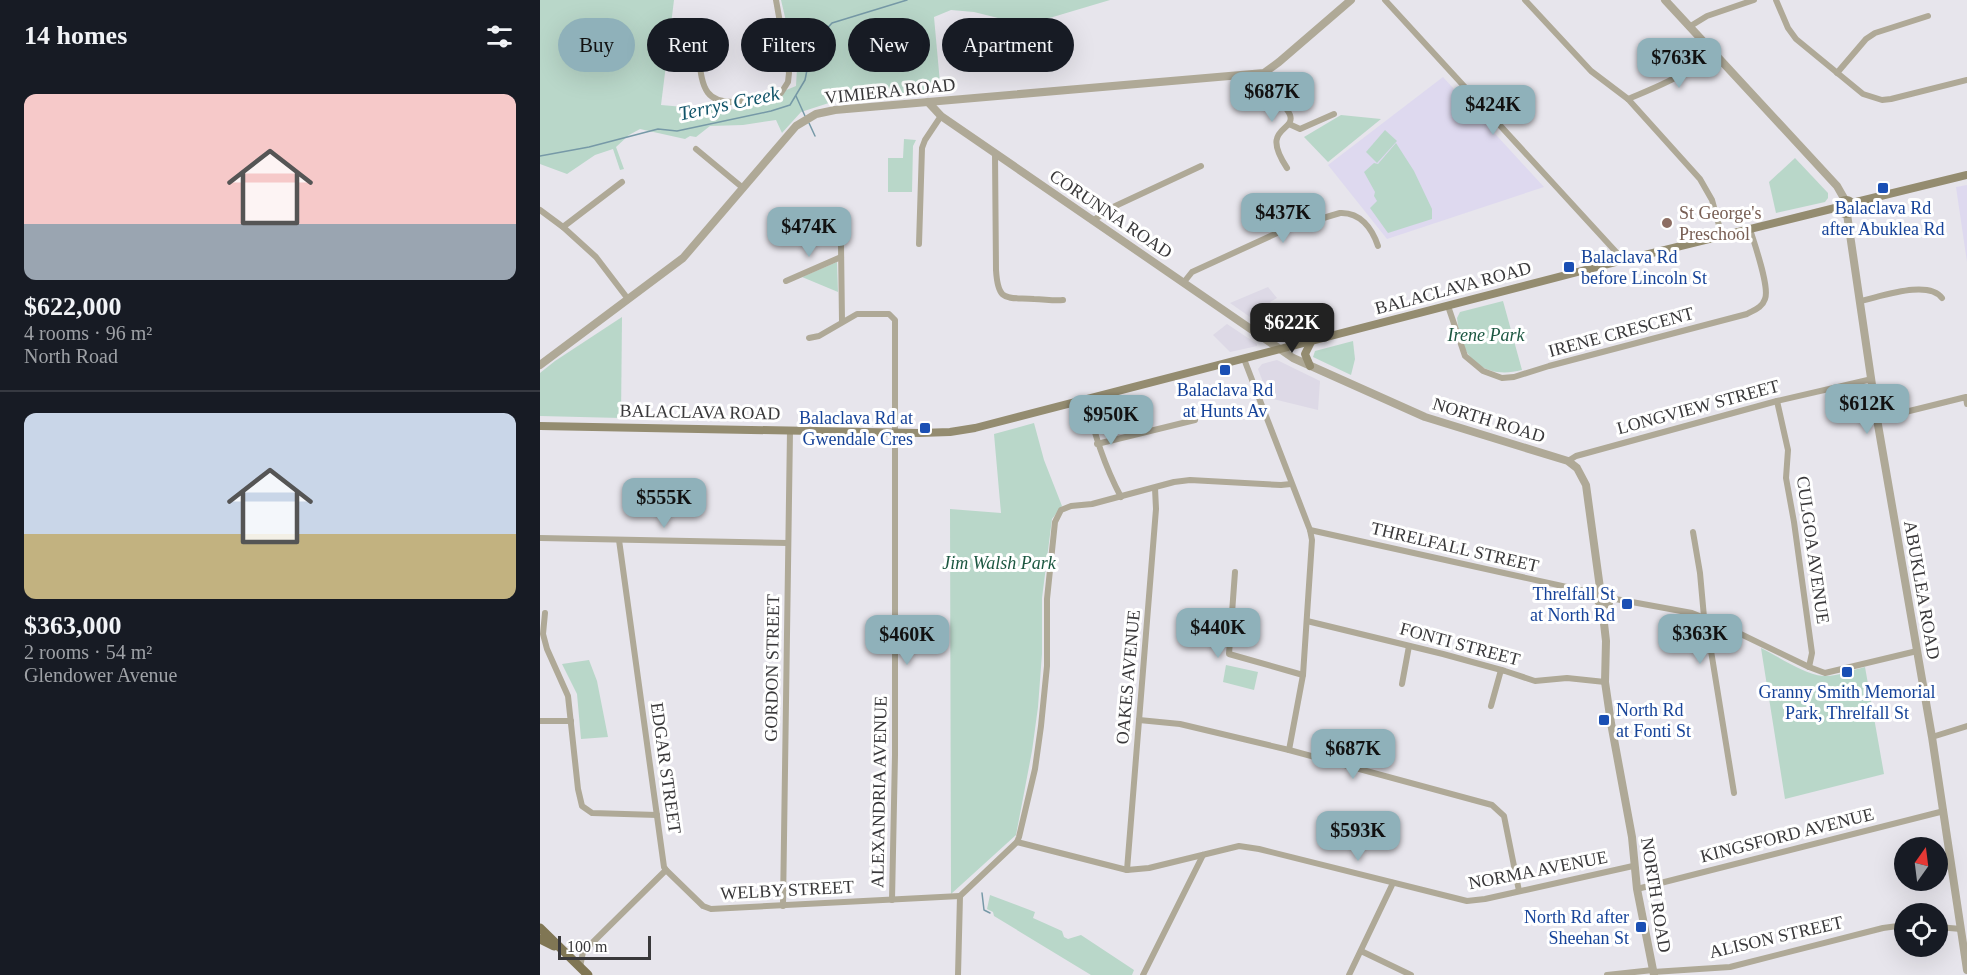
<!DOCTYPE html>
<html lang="en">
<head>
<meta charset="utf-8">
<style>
  body { margin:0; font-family:Georgia,serif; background:#20242c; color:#f1f3f6; height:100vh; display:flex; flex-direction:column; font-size:22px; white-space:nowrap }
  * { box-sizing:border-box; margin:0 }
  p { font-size:20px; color:#9ea1a6 }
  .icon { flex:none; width:33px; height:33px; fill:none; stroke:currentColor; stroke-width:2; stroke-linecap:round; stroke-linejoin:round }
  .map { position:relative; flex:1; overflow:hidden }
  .sheet { display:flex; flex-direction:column; background:#171b24; width:540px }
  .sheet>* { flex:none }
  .banner { position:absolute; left:18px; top:18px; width:570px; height:54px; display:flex; gap:12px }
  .needle { width:39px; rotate:14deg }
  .tools { position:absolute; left:1354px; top:837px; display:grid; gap:12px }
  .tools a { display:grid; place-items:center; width:54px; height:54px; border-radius:50%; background:#171b24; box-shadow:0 6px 24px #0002; font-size:30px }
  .scale { position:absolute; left:18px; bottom:15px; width:93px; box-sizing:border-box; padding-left:6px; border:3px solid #39383a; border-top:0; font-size:16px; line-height:21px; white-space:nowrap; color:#39383a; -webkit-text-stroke:4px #fff; paint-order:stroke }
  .price { position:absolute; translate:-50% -51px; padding:0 14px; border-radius:12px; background:#8fb1ba; color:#111; font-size:20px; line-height:39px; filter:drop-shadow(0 2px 3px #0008) }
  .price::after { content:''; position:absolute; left:50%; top:36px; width:18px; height:14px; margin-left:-9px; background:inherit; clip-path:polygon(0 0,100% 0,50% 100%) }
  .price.active { background:#222; color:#fff }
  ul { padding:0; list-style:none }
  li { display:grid; align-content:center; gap:12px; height:318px; padding:0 24px }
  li+li { border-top:2px solid #363941 }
  li span { display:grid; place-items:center; height:186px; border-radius:12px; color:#555 }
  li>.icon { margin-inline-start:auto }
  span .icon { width:108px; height:108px; fill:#fffc; stroke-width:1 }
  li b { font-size:26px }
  h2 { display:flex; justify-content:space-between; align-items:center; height:72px; padding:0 24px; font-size:26px }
  .chip { padding:0 21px; border-radius:27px; background:#171b24; box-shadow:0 6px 24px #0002; font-size:21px; line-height:54px }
  .chip.active { background:#8fb1ba; color:#111 }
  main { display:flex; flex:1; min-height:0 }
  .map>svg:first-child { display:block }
  .built { fill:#ddd9e6 }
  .education { fill:#ded9ef }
  .green { fill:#b9d7c9 }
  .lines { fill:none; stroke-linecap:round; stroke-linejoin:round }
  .stream { stroke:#7699a7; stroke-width:1.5 }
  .minor { stroke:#afa997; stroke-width:6 }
  .tertiary { stroke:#afa997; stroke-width:8 }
  .secondary { stroke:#948c70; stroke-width:8 }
  .primary { stroke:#807654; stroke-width:9 }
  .transit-dot { fill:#1a4fb4; stroke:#fff; stroke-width:2 }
  .education-dot { fill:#8d6e63; stroke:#fff; stroke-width:2 }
  .labels { text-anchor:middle; stroke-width:6; stroke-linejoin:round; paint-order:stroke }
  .street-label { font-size:18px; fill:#39383a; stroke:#fff }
  .transit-label { font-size:18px; fill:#164399; stroke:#fff }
  .education-label { font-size:18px; fill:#785e54; stroke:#fff; text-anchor:start }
  .park-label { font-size:18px; font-style:italic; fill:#1c5741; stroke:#fff }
  .water-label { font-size:20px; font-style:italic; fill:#105469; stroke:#fff }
</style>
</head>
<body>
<main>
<section class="sheet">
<h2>14 homes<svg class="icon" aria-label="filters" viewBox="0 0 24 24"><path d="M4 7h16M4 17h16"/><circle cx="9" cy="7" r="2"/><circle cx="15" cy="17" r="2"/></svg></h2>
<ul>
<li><span style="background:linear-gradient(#f6c9c9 70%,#9aa5b1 0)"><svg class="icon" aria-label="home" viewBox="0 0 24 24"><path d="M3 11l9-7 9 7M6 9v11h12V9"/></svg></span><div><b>$622,000</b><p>4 rooms · 96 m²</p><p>North Road</p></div></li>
<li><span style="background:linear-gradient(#c9d6e8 65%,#c2b280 0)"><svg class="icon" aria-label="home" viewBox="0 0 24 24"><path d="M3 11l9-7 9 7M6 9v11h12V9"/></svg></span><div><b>$363,000</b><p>2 rooms · 54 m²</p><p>Glendower Avenue</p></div></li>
</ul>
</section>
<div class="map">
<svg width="1427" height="975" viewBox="0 0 1427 975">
  <rect width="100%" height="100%" fill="#e7e5ec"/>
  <!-- built -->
  <g class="built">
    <path d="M728,287L737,298L730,302L744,318L730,331L690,303Z"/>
    <path d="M687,324L717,344V346L690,352L673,335Z"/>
    <path d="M737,360L780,381L778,410L729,398L718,369L722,364Z"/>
  </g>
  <!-- education -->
  <g class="education">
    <path d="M903,77L1004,187L847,239L788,165Z"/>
    <path d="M1427,185V262L1416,187Z"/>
  </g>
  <!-- green -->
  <g class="green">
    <path d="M0,0H134L121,105L167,109L174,106L188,110L203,108L256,86L257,68L241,0H570L486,25L434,12L411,10L394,17L401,94L295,101L261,112L242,133L236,120L203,125L170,126L156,137L150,136L145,139L100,129L89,135L76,147L84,169L80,170L73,149L55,155L27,174L0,164Z"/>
    <path d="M801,115L841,119L788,162L764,137Z"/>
    <path d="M845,130L857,141L837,163L826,152Z"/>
    <path d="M364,139L376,140L373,146L372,192H348V158H363Z"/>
    <path d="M856,143L874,171L892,209V219L848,233L830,208L837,201L834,196L835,192L824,172L834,163L838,164Z"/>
    <path d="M1255,158L1288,193V198L1285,202L1236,213L1229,182Z"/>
    <path d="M297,262L298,292L262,277Z"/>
    <path d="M963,301L982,370C955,377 932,369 922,342C919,334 918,326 917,318L920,312Z"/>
    <path d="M82,317L81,418L0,416V373L15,361Z"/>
    <path d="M813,341L815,359L811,375L773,357L775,351Z"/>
    <path d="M494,423L504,460L522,506L512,519L502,598V654L498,707L492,751L476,835L411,894L410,509L461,513L454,434Z"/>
    <path d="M1221,648C1239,657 1264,674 1283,676C1296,677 1312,670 1325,667L1344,774L1245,799Z"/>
    <path d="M49,660L57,681L68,737L41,739L37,694L22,664Z"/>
    <path d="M686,665L718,672L714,690L683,682Z"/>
    <path d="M450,895L495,912L493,918L522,931L524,937L528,939L541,935L594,970L592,975H551L454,916L453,912L447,909Z"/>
  </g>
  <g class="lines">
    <!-- stream -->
    <g class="stream">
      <path d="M256,96L265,116"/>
      <path d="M269,123L275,136"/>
      <path d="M0,156L49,147L118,129L137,131L231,111L250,105L265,80L272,45L292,23L367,0"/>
      <path d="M442,893L444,910L450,913"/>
    </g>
    <!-- minor -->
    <g class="minor">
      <path d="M845,0L1077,253L1080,261"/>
      <path d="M985,0L1051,71L1088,99L1160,179L1172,200L1182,236"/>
      <path d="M1236,0L1248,28L1256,39L1323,94L1342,100L1351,99L1427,80"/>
      <path d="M1149,27L1167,16L1214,0"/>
      <path d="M158,49C162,84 161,107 204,101C217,99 229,98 241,93L248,82L249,73L236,0"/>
      <path d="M1297,73L1326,39L1335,33L1388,16"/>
      <path d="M717,74C724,87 746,104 750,115C756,132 719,126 747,168"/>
      <path d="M1088,99C1118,86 1149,75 1171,51"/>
      <path d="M749,124L760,129L794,114"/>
      <path d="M156,149L203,188"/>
      <path d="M455,154L456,270C458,303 466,297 494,299C504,299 513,301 523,300"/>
      <path d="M0,210L23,227L56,257L88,299"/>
      <path d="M554,220L571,208L661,166"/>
      <path d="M23,227L82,182"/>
      <path d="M275,230C288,231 294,233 301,245L302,321"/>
      <path d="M379,244L382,148L385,140L401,116"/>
      <path d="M246,281L301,257"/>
      <path d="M644,282L652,272L746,229L800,213C820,212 832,228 838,246"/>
      <path d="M1320,301C1340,297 1388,279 1402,298"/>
      <path d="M908,306L925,356L943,371L962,378L974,377L1009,366L1207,314C1214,310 1222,308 1225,299C1230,287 1214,243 1210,229"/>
      <path d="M269,338L279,336L317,314H349L355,320V755L352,900"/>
      <path d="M704,359L770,530L772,540L763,675L749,750"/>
      <path d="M546,400C555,435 564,465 581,497"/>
      <path d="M1237,401L1248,450L1246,478L1254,522L1272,653L1269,667"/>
      <path d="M1337,419L1426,397L1427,404"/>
      <path d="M557,444L655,420"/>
      <path d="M1028,461L1036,456L1237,401L1332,379"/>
      <path d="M770,530L1054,593"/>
      <path d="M1153,532L1160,573L1164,617L1167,626L1194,793"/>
      <path d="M0,538L248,543"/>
      <path d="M79,540L124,867L126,870L163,906L171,909L420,896"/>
      <path d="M695,572L689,654L763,675"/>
      <path d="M1070,598L1152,613L1182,625L1269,667L1285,673L1377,651"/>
      <path d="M5,613L3,634L7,649L28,696L38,789L42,806L52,813L117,815"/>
      <path d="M767,621L903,654L965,671L995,681L1027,678L1065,682"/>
      <path d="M862,684L869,646"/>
      <path d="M951,706L961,670"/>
      <path d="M599,720L640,724L749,750L952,805L964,816L979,891"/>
      <path d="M0,721H31"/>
      <path d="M1392,737L1427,726"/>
      <path d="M477,842L587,870L609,868L699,846L719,849L927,901L945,899L1093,866"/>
      <path d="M587,870L616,509L615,488"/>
      <path d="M1097,889L1404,811"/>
      <path d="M420,896L477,842L479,837L495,769L501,726L507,666V599L515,522L521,510L531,506L552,504L634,482L650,480L741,485L751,484"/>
      <path d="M243,906L250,431"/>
      <path d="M1398,927L1421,929"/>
      <path d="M821,951L871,975"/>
      <path d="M40,967L43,952L126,870"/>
      <path d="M1113,972L1190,967L1343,928L1365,925"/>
      <path d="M418,975L420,896"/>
      <path d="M603,975L663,855"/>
      <path d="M809,975L853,883"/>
      <path d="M1067,975L1113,970"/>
    </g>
    <!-- tertiary -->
    <g class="tertiary">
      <path d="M1125,0L1297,186L1305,200"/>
      <path d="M388,102L401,116L753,358L885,417L1028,461L1037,468L1046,485L1060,588"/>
      <path d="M1307,214L1337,419L1392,737L1427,970"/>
      <path d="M0,365L143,258L256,126L276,114L295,110L724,73L739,62L811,0"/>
      <path d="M1060,588L1064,589L1070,598L1069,603L1062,606"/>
      <path d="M1060,588L1055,590L1054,596L1062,606"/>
      <path d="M1062,606L1066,641L1065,682L1071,723L1092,837L1097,889L1114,975"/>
    </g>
    <!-- secondary -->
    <g class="secondary">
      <circle cx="1306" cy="207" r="7"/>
      <path d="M1312,203L1427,175"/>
      <path d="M770,366L765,354L771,342"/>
      <path d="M0,426L380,433L410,432L435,428L1080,261L1299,207"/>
    </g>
    <!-- primary -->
    <g class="primary">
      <path d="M0,928L48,975"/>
      <path d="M0,939L14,946"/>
    </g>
  </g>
  <!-- markers -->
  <g class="transit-dot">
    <rect x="1337" y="182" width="12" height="12" rx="3"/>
    <rect x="1023" y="261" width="12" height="12" rx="3"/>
    <rect x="679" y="364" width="12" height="12" rx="3"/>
    <rect x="379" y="422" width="12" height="12" rx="3"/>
    <rect x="1081" y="598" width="12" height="12" rx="3"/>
    <rect x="1301" y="666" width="12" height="12" rx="3"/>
    <rect x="1058" y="714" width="12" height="12" rx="3"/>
    <rect x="1095" y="921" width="12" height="12" rx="3"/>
  </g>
  <circle class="education-dot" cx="1127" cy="223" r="6"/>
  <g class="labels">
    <!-- street labels -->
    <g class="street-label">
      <text transform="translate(350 91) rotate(-6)" y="6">VIMIERA ROAD</text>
      <text transform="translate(571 214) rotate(34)" y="6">CORUNNA ROAD</text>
      <text transform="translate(913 288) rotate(-15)" y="6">BALACLAVA ROAD</text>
      <text transform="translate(1081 332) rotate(-15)" y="6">IRENE CRESCENT</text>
      <text transform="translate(1158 407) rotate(-15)" y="6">LONGVIEW STREET</text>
      <text transform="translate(160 412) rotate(1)" y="6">BALACLAVA ROAD</text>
      <text transform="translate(949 420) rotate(17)" y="6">NORTH ROAD</text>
      <text transform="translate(915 547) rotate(13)" y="6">THRELFALL STREET</text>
      <text transform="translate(1273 550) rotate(82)" y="6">CULGOA AVENUE</text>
      <text transform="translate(1382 590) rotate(80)" y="6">ABUKLEA ROAD</text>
      <text transform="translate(920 644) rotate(15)" y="6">FONTI STREET</text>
      <text transform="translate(232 668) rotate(-89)" y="6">GORDON STREET</text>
      <text transform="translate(588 677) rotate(-85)" y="6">OAKES AVENUE</text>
      <text transform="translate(126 768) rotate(82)" y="6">EDGAR STREET</text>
      <text transform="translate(339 792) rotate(-89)" y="6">ALEXANDRIA AVENUE</text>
      <text transform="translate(1247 835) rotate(-14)" y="6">KINGSFORD AVENUE</text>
      <text transform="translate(998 870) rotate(-11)" y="6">NORMA AVENUE</text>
      <text transform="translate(247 890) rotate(-3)" y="6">WELBY STREET</text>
      <text transform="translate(1116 895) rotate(81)" y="6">NORTH ROAD</text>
      <text transform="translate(1236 937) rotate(-13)" y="6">ALISON STREET</text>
    </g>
    <!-- transit labels -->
    <g class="transit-label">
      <text x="1343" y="214">Balaclava Rd<tspan x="1343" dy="21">after Abuklea Rd</tspan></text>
      <text x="1041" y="263" text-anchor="start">Balaclava Rd<tspan x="1041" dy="21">before Lincoln St</tspan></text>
      <text x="685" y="396">Balaclava Rd<tspan x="685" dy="21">at Hunts Av</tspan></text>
      <text x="373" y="424" text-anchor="end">Balaclava Rd at<tspan x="373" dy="21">Gwendale Cres</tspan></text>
      <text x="1075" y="600" text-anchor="end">Threlfall St<tspan x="1075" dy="21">at North Rd</tspan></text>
      <text x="1307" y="698">Granny Smith Memorial<tspan x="1307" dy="21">Park, Threlfall St</tspan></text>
      <text x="1076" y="716" text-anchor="start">North Rd<tspan x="1076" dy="21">at Fonti St</tspan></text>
      <text x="1089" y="923" text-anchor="end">North Rd after<tspan x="1089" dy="21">Sheehan St</tspan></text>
    </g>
    <!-- education labels -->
    <g class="education-label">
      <text x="1139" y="219">St George's<tspan x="1139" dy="21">Preschool</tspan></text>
    </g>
    <!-- park labels -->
    <g class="park-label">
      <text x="946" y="341">Irene Park</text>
      <text x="459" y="569">Jim Walsh Park</text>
    </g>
    <!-- water labels -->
    <g class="water-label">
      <text transform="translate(189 103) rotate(-12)" y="7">Terrys Creek</text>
    </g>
  </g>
</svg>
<div class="tools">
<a><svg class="needle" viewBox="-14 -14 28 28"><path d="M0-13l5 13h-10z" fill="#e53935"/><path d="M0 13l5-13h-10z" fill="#9ea1a6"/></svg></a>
<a><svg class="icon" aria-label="locate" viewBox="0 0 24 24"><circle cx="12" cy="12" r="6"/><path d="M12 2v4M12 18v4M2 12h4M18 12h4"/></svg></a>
</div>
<div class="scale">100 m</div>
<b class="price" style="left:1139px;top:89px">$763K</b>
<b class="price" style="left:732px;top:123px">$687K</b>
<b class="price" style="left:953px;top:136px">$424K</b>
<b class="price" style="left:743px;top:244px">$437K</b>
<b class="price" style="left:269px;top:258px">$474K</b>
<b class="price active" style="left:752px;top:354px">$622K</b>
<b class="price" style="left:1327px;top:435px">$612K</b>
<b class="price" style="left:571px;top:446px">$950K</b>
<b class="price" style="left:124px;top:529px">$555K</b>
<b class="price" style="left:678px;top:659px">$440K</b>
<b class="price" style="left:1160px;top:665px">$363K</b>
<b class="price" style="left:367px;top:666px">$460K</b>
<b class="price" style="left:813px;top:780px">$687K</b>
<b class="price" style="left:818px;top:862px">$593K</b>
<div class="banner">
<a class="chip active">Buy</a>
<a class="chip">Rent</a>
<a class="chip">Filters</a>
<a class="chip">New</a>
<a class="chip">Apartment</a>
</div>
</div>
</main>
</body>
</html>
